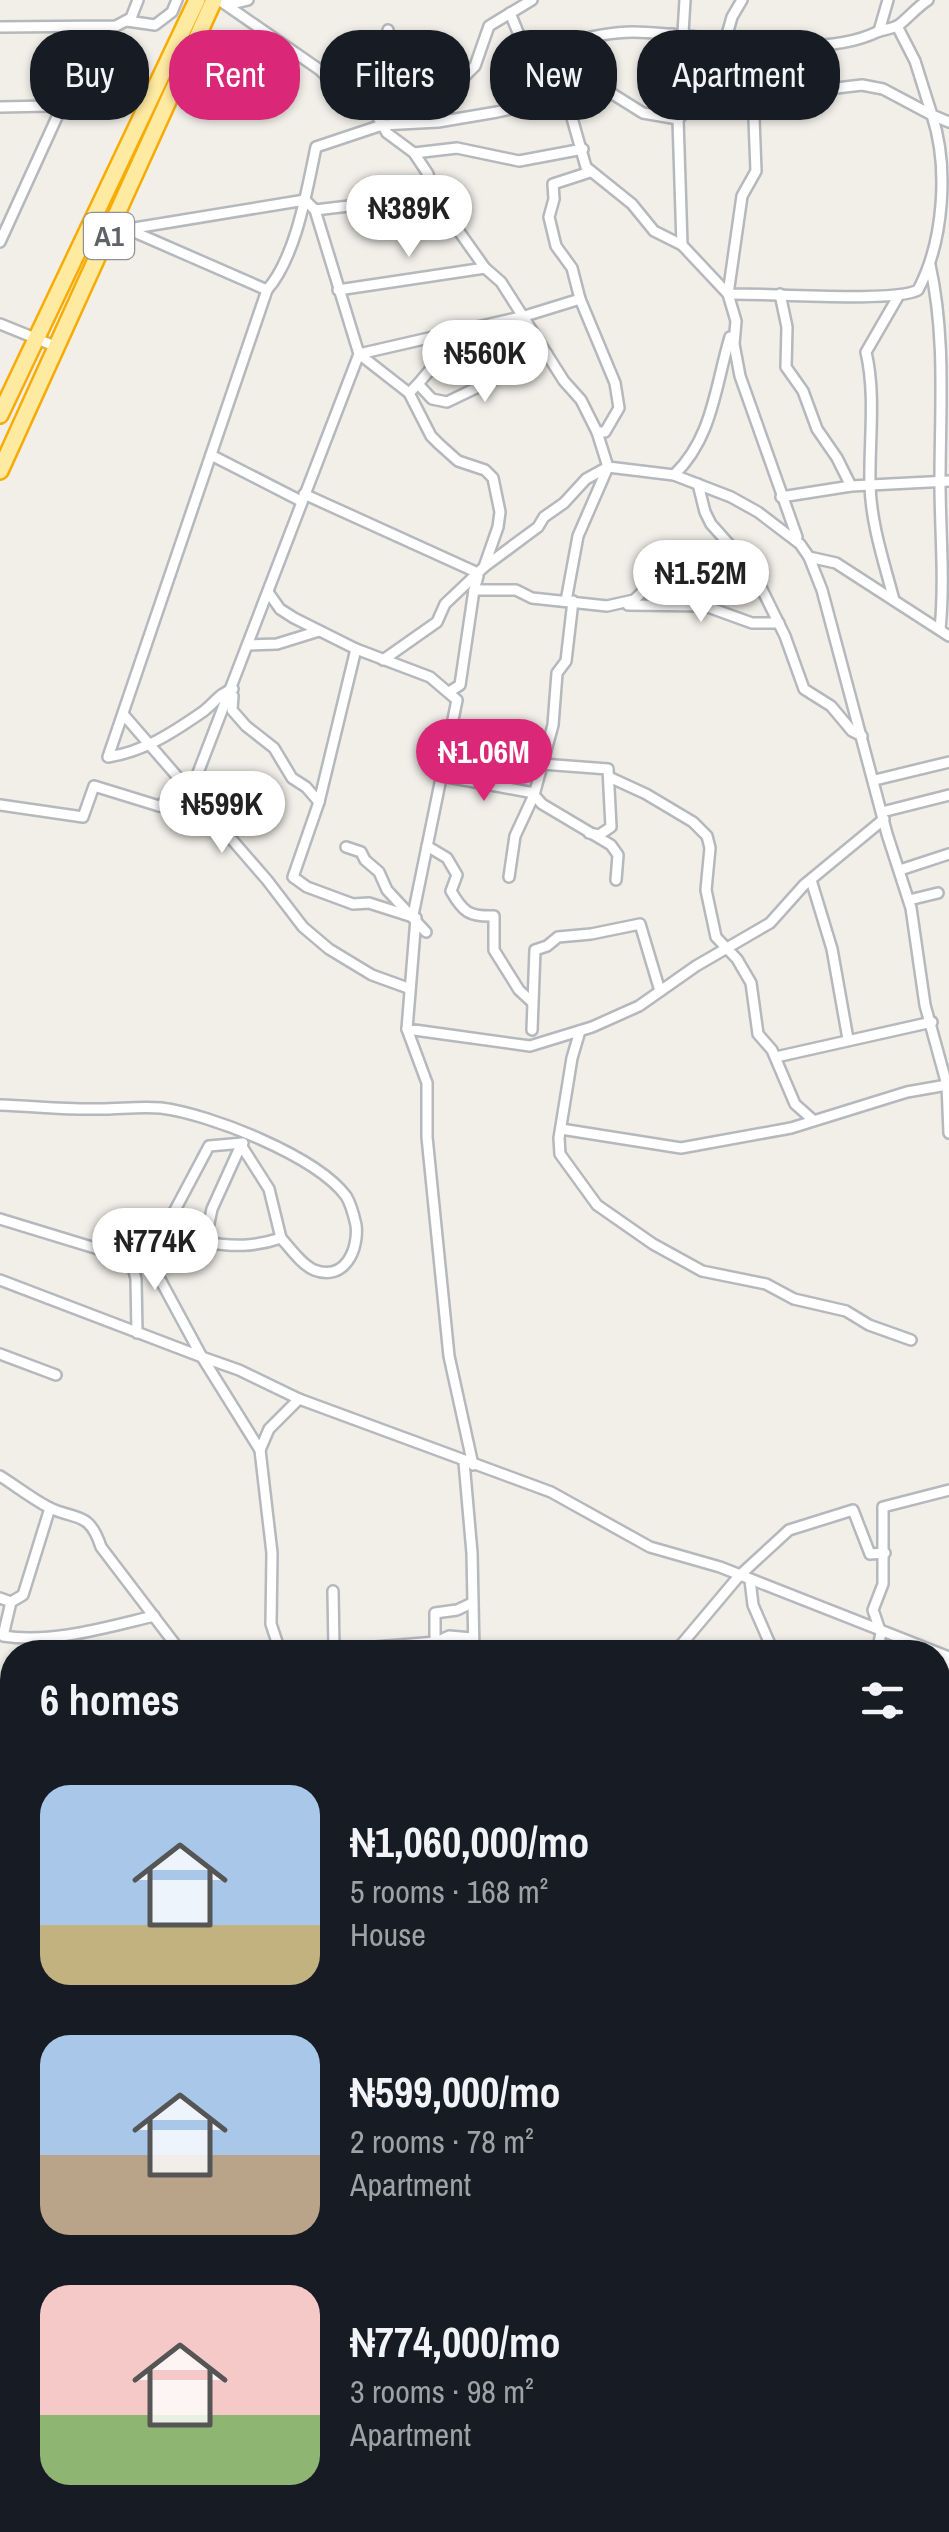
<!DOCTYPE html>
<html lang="en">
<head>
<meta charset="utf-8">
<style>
  body { margin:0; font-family:"Archivo Narrow",sans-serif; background:#242831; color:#f1f3f6; height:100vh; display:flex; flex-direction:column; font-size:38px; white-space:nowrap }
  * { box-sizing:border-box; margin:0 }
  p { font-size:32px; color:#9ea1a6 }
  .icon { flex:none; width:55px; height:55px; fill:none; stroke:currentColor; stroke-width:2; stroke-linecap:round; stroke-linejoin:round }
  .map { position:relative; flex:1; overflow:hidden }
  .side { position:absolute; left:0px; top:1640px; width:950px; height:892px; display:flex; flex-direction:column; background:#171b24; border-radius:40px 40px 0 0; box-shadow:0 2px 8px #0004 }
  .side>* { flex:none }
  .banner { position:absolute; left:30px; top:30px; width:890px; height:90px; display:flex; gap:20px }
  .price { position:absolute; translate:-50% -85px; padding:0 22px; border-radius:35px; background:#fff; color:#222; font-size:32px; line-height:65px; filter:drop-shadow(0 2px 5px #0008) }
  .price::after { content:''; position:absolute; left:50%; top:60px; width:30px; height:22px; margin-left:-15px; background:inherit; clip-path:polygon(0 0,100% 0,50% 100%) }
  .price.current { background:#db2777; color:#fff }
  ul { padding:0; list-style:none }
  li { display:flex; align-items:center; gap:30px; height:250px; padding:0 40px }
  li span { display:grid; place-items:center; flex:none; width:280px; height:200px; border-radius:30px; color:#555 }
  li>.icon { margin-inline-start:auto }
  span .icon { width:120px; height:120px; fill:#fffc; stroke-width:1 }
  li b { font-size:42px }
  h2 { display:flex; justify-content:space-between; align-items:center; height:120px; padding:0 40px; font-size:42px }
  .pill { padding:0 35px; border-radius:40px; background:#171b24; box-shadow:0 2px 8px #0004; font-size:35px; line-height:90px }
  .pill.current { background:#db2777; color:#fff }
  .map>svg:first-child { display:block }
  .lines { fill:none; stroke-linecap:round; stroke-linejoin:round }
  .minor-casing { stroke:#b5b8bc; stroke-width:14 }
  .secondary-casing { stroke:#b6babf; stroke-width:18 }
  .trunk-casing { stroke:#f9ab00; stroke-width:20 }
  .minor { stroke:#fff; stroke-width:9 }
  .secondary { stroke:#fff; stroke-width:12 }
  .trunk { stroke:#feeaa1; stroke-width:15 }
  .labels { text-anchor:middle; stroke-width:8; stroke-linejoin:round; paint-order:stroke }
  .shield { fill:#fff; stroke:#8f9295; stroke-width:2.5 }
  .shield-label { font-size:28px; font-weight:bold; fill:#5f6368 }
</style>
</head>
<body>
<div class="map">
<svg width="949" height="2532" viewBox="0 0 949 2532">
  <rect width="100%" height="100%" fill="#f1efe8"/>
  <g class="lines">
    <defs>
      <g id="minor">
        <path d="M219,0L320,70L351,101L369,102L387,133L414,153L428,174L434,196L485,268L501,282L564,381L581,400L597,432L608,467L674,475L731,497L758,512L800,544L809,557L822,590L887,834L911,908L925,1005L947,1085L949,1133"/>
        <path d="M224,1L232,4L248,0"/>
        <path d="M510,13L522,42L552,52L564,69L579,73L586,84L611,93L643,113L678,119L689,108L713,109L752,98L862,85L883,89L932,115C949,167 944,241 918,290C895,303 764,293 728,294L742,196L756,171L751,41"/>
        <path d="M127,21L155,25L172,12L177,0"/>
        <path d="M897,26L915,61L932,115L949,122"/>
        <path d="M0,27L116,26L131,18L138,0"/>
        <path d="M388,30L395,91"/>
        <path d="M879,31L888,0"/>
        <path d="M683,33L685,0"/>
        <path d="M672,34L689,108"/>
        <path d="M726,38L732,17L742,0"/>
        <path d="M391,51L424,44L432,83"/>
        <path d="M552,52C562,51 564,47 572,43C587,36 617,32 633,32C705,32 813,63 877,32C884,29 893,29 899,25C909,17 917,7 928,0"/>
        <path d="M566,97L586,167L632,204L654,231L682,245L728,294L736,321L734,344L740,376L797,537"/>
        <path d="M369,102L404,88L465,76L475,66L489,26L532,0"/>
        <path d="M0,107L147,104"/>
        <path d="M678,119L682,245"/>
        <path d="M414,153L457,148L519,161L583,149"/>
        <path d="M590,172L553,184L554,199L549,217L556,246L572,268L580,299L615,383L619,408L605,432H597"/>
        <path d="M315,210L434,196"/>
        <path d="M132,231L267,290"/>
        <path d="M110,232L305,200"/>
        <path d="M0,242L62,106"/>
        <path d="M930,265C946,337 940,409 940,482C940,532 945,580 940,629"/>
        <path d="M338,290L485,268"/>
        <path d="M780,294L787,327L786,367L803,391L817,429L837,458L851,486"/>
        <path d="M0,324L57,347"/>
        <path d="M359,354L409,393L431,436L439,444L458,461L485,470L493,478L500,512L498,527L484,567"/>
        <path d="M359,354L525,316L580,299"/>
        <path d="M446,360L488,381"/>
        <path d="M418,384L434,365L446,360L440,336"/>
        <path d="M409,393L418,384L432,399L447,402L547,354"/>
        <path d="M211,455L301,501"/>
        <path d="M674,475C713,437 715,387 730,337"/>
        <path d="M698,484L705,512L711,524L753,571L785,636L804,689L831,706L852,731L862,736"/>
        <path d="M304,494L478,573"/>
        <path d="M781,497L851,486L949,481"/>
        <path d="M809,557L836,563L949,636"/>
        <path d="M478,576L474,590H516L532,598L607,606L634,600L662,573L717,553L740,552"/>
        <path d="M268,592L280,609L294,618L356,649L430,677L457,700L413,915"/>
        <path d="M894,600C884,562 871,524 870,485C869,440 876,395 866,352L899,295"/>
        <path d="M628,605L705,606L752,623H779"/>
        <path d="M249,645L277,644L319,631"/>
        <path d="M356,649L319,802L293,877L307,887L353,904L369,903L416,918L407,1029L530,1046L592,1027L639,1006L696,966L770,923L804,885L884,819"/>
        <path d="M383,660L437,622L445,604L484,567L538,527L544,517L564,503L586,479L608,467L578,536L566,601"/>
        <path d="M233,689C219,693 213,705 201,713C172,733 143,752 108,757L267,290C296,257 307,190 316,147L382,125L438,122L497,112L597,89"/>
        <path d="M449,692L460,685L474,590"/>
        <path d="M233,696L232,710L246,726L274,748L292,778L306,787L319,802"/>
        <path d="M123,714L267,880L303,927L329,949L372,975L408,988"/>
        <path d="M542,764L608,769L611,827L599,835L589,833"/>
        <path d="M442,776L534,793"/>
        <path d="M609,777L646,794L693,822L707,836L710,848L706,890L716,937L737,959L751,983L758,1034L772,1050L795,1104L813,1120"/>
        <path d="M875,780L949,762"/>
        <path d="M534,795L542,804L611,845L618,855L616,880"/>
        <path d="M0,805L83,817L94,786L159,806L205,808"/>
        <path d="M159,806L196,778L359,354L315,210L305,200"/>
        <path d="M882,812L949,795"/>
        <path d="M427,846L447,858L457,875L451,891C463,912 469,917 494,916V950L519,990L532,1002"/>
        <path d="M346,847L361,852L365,860L379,872L387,890L426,932"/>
        <path d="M900,870L949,854"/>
        <path d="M509,877L515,836L534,795L553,725L557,673L566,661L573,601"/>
        <path d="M811,880L832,949L848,1039"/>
        <path d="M909,900L938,893"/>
        <path d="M407,1029L427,1083V1137L449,1356L473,1465"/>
        <path d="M532,1030L535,950L547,946L558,937L591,934L640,924L660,991"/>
        <path d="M580,1031L572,1058L559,1138L560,1154L597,1205L653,1244L702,1271L766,1284L794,1299L846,1311L869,1325L911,1340"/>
        <path d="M776,1057L932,1022"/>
        <path d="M0,1105C33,1106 67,1110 100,1109C120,1109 141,1106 161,1108C210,1114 316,1156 346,1196C351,1204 354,1216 356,1225C359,1249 345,1282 314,1270C301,1264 291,1249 281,1238C254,1247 233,1247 205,1242L212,1209L241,1145L269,1189L281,1238"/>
        <path d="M561,1129L681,1148L791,1128L907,1092L947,1085"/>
        <path d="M0,1219L131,1259H149L202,1357L239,1370L299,1399L551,1492L650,1547L720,1567L949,1657"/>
        <path d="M131,1259L136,1279L137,1333"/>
        <path d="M149,1259L209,1146L243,1143"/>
        <path d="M0,1280L202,1357L260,1450L272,1553L271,1624L279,1648L288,1652"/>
        <path d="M0,1354L56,1375"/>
        <path d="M260,1450L269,1429L299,1399"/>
        <path d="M464,1462L472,1553L474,1652"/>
        <path d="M0,1476C16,1486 31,1498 48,1507C76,1521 89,1510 101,1547L181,1652"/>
        <path d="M750,1580L753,1605L773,1651L787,1648L800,1652"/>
        <path d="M333,1591L334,1650"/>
        <path d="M0,1598L11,1602L3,1636C52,1644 107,1627 154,1616"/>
        <path d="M11,1602L23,1595L50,1508"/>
        <path d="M314,1652L436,1642L449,1636L472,1638"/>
        <path d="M435,1652V1613L457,1610L472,1603"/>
        <path d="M675,1652L739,1576L789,1530L853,1510L870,1554L885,1553"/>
        <path d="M860,1652H873"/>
        <path d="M877,1652L881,1633L873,1610L883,1584V1507L949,1490"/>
        <path d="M938,1672L949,1661"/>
        <path d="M0,1742L12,1744"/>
        <path d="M938,1773L949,1769"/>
        <path d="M938,1888H949"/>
        <path d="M938,2107L949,2113"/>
        <path d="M0,2218L12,2209"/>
        <path d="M938,2237L949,2236"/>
        <path d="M0,2257L12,2256"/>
        <path d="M938,2337L949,2345"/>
        <path d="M0,2365H12"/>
        <path d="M600,2520L622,2532"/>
      </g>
      <g id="secondary">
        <path d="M0,2227L12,2231"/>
        <path d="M910,2520L949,2531"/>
      </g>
      <g id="trunk">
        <path d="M0,415L197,0"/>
        <path d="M0,471L214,0"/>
      </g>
    </defs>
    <!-- minor casing -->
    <use href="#minor" class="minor-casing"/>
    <!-- secondary casing -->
    <use href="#secondary" class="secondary-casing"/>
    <!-- trunk casing -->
    <use href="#trunk" class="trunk-casing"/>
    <!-- minor -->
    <use href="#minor" class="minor"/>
    <!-- secondary -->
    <use href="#secondary" class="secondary"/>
    <!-- trunk -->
    <use href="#trunk" class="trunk"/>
  </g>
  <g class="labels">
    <!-- shield labels -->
    <rect class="shield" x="84" y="213" width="50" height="46" rx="8"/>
    <g class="shield-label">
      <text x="109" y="246">A1</text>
    </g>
  </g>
</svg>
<b class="price" style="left:409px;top:260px">₦389K</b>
<b class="price" style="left:485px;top:405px">₦560K</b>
<b class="price" style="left:701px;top:625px">₦1.52M</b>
<b class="price current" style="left:484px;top:804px">₦1.06M</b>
<b class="price" style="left:222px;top:856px">₦599K</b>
<b class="price" style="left:155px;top:1293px">₦774K</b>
<div class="banner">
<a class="pill">Buy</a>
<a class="pill current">Rent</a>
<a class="pill">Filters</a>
<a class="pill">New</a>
<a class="pill">Apartment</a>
</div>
<section class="side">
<h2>6 homes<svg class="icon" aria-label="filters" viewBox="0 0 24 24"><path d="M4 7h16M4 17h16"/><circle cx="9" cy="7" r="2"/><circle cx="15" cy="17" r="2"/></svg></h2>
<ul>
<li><span style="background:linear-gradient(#a9c7e8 70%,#c2b280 0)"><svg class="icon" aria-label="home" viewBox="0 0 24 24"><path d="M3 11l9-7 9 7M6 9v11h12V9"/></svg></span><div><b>₦1,060,000/mo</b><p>5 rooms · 168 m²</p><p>House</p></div></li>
<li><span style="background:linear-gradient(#a9c7e8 60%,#b9a48a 0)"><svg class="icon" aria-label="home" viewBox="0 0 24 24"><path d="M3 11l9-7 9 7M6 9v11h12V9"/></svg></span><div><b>₦599,000/mo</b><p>2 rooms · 78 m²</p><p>Apartment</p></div></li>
<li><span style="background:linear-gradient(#f6c9c9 65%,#8fb573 0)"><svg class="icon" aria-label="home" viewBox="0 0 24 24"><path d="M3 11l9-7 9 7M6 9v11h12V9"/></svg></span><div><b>₦774,000/mo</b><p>3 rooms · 98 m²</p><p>Apartment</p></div></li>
</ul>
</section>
</div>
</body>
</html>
